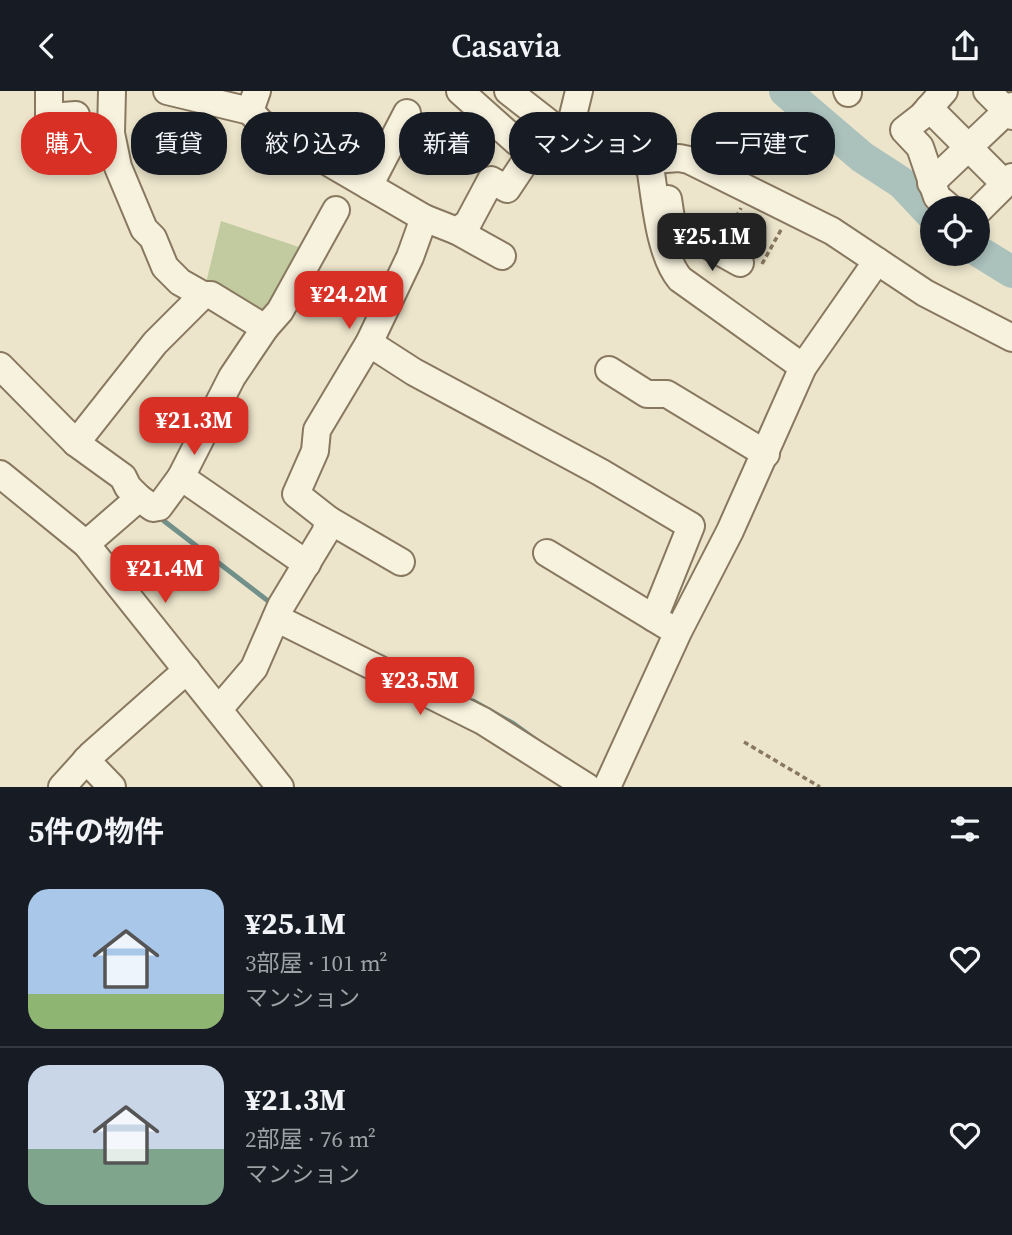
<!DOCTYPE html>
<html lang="ja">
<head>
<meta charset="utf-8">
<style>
  body { margin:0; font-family:"Source Serif 4","Noto Sans JP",serif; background:#20242c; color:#f1f3f6; height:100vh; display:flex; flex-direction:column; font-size:26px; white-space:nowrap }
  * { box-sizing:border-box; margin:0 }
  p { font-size:23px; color:#9ea1a6 }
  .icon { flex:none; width:38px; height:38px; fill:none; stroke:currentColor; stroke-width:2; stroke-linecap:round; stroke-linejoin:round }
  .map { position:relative; height:696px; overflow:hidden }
  .sheet { display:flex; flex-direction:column; background:#171b24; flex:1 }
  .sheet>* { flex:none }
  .top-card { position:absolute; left:21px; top:21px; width:971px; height:63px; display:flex; gap:14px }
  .controls { position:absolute; left:920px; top:105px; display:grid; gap:14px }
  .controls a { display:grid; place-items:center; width:70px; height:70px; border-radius:50%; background:#171b24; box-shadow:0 4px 10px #0003; font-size:35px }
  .price { position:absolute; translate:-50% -60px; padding:0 16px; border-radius:14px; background:#d93025; color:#fff; font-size:23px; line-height:46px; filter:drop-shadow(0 2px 4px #0008) }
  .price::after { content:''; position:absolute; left:50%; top:42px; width:21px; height:16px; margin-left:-10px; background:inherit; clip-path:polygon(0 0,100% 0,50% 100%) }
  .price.current { background:#222; color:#fff }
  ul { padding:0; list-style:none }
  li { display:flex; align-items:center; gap:21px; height:175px; padding:0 28px }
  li+li { border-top:2px solid #363941 }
  li span { display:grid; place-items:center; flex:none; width:196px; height:140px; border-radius:21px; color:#555 }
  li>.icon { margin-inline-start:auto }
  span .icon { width:84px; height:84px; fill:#fffc; stroke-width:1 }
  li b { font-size:30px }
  h2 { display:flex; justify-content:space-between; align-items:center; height:84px; padding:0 28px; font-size:30px }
  .tag { padding:0 24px; border-radius:28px; background:#171b24; box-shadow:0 4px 10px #0003; font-size:24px; line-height:63px }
  .tag.current { background:#d93025; color:#fff }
  header { display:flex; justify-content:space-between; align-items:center; height:91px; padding:0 28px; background:#171b24; font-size:32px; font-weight:600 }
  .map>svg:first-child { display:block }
  .green { fill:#c2ca9f }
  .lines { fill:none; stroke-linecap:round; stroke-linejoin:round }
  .stream { stroke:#72908a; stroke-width:5 }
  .river { stroke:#abc1bc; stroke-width:32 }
  .minor-casing { stroke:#887860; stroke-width:30 }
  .path { stroke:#887860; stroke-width:3.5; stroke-dasharray:5 3.5; stroke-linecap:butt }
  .minor { stroke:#f7f2de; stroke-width:26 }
</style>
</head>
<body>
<header><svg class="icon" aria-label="back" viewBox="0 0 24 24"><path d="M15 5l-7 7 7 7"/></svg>Casavia<svg class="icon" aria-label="share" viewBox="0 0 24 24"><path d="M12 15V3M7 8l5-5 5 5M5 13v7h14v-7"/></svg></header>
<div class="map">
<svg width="1012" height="696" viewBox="0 0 1012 696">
  <rect width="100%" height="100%" fill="#ece5cb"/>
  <!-- green -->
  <path class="green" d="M221,130L314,161L265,237L203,204Z"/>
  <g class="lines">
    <!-- stream -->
    <g class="stream">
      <path d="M164,430L272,513"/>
      <path d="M473,610L514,633L536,649"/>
    </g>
    <!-- river -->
    <g class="river">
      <path d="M785,0L862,66L902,92L933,125"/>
      <path d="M978,160L1012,181"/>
    </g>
    <defs>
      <g id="minor">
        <path d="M49,0V26L76,24"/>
        <path d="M112,0L111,42L118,76L144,138L153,147L165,176L180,191L203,204"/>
        <path d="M167,0L250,20L257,0"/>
        <path d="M460,0L517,51L530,59L538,60L566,53L640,70L679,67L689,69L832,140L925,202L1012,247"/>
        <path d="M508,0L553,35L569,40"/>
        <path d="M847,0L848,2"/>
        <path d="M944,0L922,25L904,39L920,56L937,106L950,117"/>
        <path d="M987,0L1012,25"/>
        <path d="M929,17L1005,93"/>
        <path d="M566,53L579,0"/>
        <path d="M649,69C655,102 658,162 680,188L803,276"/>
        <path d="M931,92L1012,15"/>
        <path d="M369,95L407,22"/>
        <path d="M668,108L672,134L740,172"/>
        <path d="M978,120L1012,86"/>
        <path d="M424,127L457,140L468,132L491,89L507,98L533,59"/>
        <path d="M457,140L502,165"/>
        <path d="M265,237L280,220L336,119"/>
        <path d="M369,252L414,281L600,381L691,435L654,527"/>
        <path d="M0,275L76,352L123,386L128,396L139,407"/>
        <path d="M609,279L647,303H667L766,363"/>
        <path d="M76,352L155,252L203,204H211L265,237L232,286L181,386"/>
        <path d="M0,383L86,453L280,696"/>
        <path d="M329,429L401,471"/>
        <path d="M86,453L139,407L153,417L159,416L181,386L307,473"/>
        <path d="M547,462L667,535"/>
        <path d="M276,527L483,630L587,696"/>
        <path d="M219,618L254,577L281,515L325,442L329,429L296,403L315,360L317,339L369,252L410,166L424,127L261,32L250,20"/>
        <path d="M86,669L112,696"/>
        <path d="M62,696L91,664L187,579"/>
        <path d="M607,696L678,541L730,440L803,276L877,170"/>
      </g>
    </defs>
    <!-- minor casing -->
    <use href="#minor" class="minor-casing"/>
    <!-- path -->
    <g class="path">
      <path d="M728,141L741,117"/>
      <path d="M762,173L782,137"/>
      <path d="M744,651L820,696"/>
    </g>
    <!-- minor -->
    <use href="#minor" class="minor"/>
  </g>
</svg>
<div class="controls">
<a><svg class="icon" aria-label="locate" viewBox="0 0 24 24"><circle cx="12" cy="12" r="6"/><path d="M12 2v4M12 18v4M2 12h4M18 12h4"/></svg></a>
</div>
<b class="price current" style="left:712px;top:182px">¥25.1M</b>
<b class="price" style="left:349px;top:240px">¥24.2M</b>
<b class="price" style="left:194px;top:366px">¥21.3M</b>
<b class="price" style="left:165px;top:514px">¥21.4M</b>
<b class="price" style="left:420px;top:626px">¥23.5M</b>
<div class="top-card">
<a class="tag current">購入</a>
<a class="tag">賃貸</a>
<a class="tag">絞り込み</a>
<a class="tag">新着</a>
<a class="tag">マンション</a>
<a class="tag">一戸建て</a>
</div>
</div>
<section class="sheet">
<h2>5件の物件<svg class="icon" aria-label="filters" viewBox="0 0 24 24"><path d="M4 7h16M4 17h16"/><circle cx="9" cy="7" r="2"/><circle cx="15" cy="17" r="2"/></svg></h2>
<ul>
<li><span style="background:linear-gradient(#a9c7e8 75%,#8fb573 0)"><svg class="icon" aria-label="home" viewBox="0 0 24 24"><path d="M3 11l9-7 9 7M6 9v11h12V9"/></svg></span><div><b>¥25.1M</b><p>3部屋 · 101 m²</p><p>マンション</p></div><svg class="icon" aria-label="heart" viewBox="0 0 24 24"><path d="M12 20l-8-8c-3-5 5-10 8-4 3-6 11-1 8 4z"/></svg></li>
<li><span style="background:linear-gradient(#c9d6e8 60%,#7fa58c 0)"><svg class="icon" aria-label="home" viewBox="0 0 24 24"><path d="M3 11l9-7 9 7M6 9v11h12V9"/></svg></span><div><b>¥21.3M</b><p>2部屋 · 76 m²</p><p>マンション</p></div><svg class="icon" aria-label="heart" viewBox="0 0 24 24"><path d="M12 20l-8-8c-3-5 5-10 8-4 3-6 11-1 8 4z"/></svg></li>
</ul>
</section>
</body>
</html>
